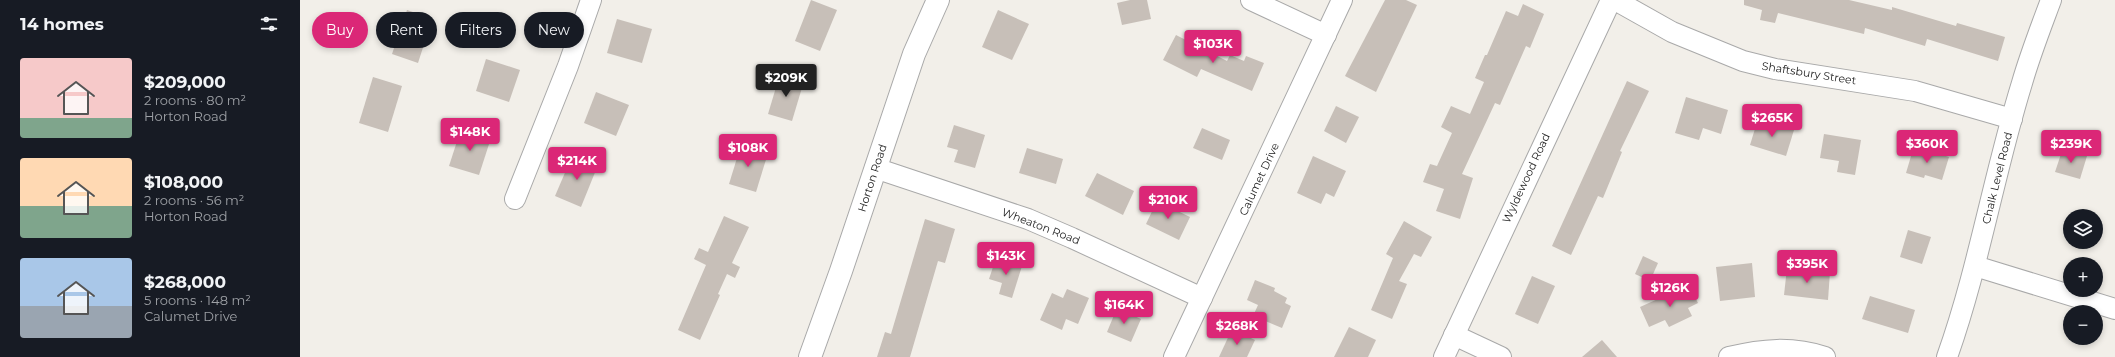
<!DOCTYPE html>
<html lang="en">
<head>
<meta charset="utf-8">
<style>
  body { margin:0; font-family:Montserrat,sans-serif; background:#20242c; color:#f1f3f6; height:100vh; display:flex; flex-direction:column; font-size:15px; white-space:nowrap }
  * { box-sizing:border-box; margin:0 }
  p { font-size:13px; color:#9ea1a6 }
  .icon { flex:none; width:22px; height:22px; fill:none; stroke:currentColor; stroke-width:2; stroke-linecap:round; stroke-linejoin:round }
  .map { position:relative; flex:1; overflow:hidden }
  .details { display:flex; flex-direction:column; background:#171b24; width:300px }
  .details>* { flex:none }
  .guide { position:absolute; left:12px; top:12px; width:380px; height:36px; display:flex; gap:8px }
  .tools { position:absolute; left:1763px; top:209px; display:grid; gap:8px }
  .tools a { display:grid; place-items:center; width:40px; height:40px; border-radius:50%; background:#171b24; box-shadow:0 2px 6px #0003; font-size:20px }
  .price { position:absolute; translate:-50% -34px; padding:0 9px; border-radius:4px; background:#db2777; color:#fff; font-size:13px; line-height:26px; filter:drop-shadow(0 1px 2px #0008) }
  .price::after { content:''; position:absolute; left:50%; top:24px; width:12px; height:9px; margin-left:-6px; background:inherit; clip-path:polygon(0 0,100% 0,50% 100%) }
  .price.on { background:#222; color:#fff }
  ul { padding:0; list-style:none }
  li { display:flex; align-items:center; gap:12px; height:100px; padding:0 20px }
  li span { display:grid; place-items:center; flex:none; width:112px; height:80px; border-radius:4px; color:#555 }
  li>.icon { margin-inline-start:auto }
  span .icon { width:48px; height:48px; fill:#fffc; stroke-width:1 }
  li b { font-size:17px }
  h2 { display:flex; justify-content:space-between; align-items:center; height:48px; padding:0 20px; font-size:17px }
  .chip { padding:0 14px; border-radius:18px; background:#171b24; box-shadow:0 2px 6px #0003; font-size:14px; line-height:36px }
  .chip.on { background:#db2777; color:#fff }
  main { display:flex; flex:1; min-height:0 }
  .map>svg:first-child { display:block }
  .building { fill:#c7bfb8 }
  .lines { fill:none; stroke-linecap:round; stroke-linejoin:round }
  .minor-casing { stroke:#a9a9a9; stroke-width:22 }
  .tertiary-casing { stroke:#a9a9a9; stroke-width:24 }
  .minor { stroke:#fff; stroke-width:20 }
  .tertiary { stroke:#fff; stroke-width:22 }
  .labels { text-anchor:middle; stroke-width:3; stroke-linejoin:round; paint-order:stroke }
  .street-label { font-size:11px; fill:#222; stroke:#fff }
</style>
</head>
<body>
<main>
<section class="details">
<h2>14 homes<svg class="icon" aria-label="filters" viewBox="0 0 24 24"><path d="M4 7h16M4 17h16"/><circle cx="9" cy="7" r="2"/><circle cx="15" cy="17" r="2"/></svg></h2>
<ul>
<li><span style="background:linear-gradient(#f6c9c9 75%,#7fa58c 0)"><svg class="icon" aria-label="home" viewBox="0 0 24 24"><path d="M3 11l9-7 9 7M6 9v11h12V9"/></svg></span><div><b>$209,000</b><p>2 rooms · 80 m²</p><p>Horton Road</p></div></li>
<li><span style="background:linear-gradient(#ffd9b3 60%,#7fa58c 0)"><svg class="icon" aria-label="home" viewBox="0 0 24 24"><path d="M3 11l9-7 9 7M6 9v11h12V9"/></svg></span><div><b>$108,000</b><p>2 rooms · 56 m²</p><p>Horton Road</p></div></li>
<li><span style="background:linear-gradient(#a9c7e8 60%,#9aa5b1 0)"><svg class="icon" aria-label="home" viewBox="0 0 24 24"><path d="M3 11l9-7 9 7M6 9v11h12V9"/></svg></span><div><b>$268,000</b><p>5 rooms · 148 m²</p><p>Calumet Drive</p></div></li>
</ul>
</section>
<div class="map">
<svg width="1815" height="357" viewBox="0 0 1815 357">
  <rect width="100%" height="100%" fill="#f2efe9"/>
  <!-- building -->
  <g class="building">
    <path d="M511,0L537,10L520,51L495,41Z"/>
    <path d="M830,0H847L851,19L822,25L817,3Z"/>
    <path d="M1085,0H1106L1117,5L1076,92L1045,76Z"/>
    <path d="M1444,0H1549L1592,10V7L1656,26L1657,23L1705,37L1698,61L1627,39L1625,46L1565,28L1564,34L1478,13L1475,23L1460,20L1462,10L1444,5Z"/>
    <path d="M1223,4L1244,14L1230,48L1226,46L1200,105L1195,103L1162,174L1173,178L1160,219L1136,211L1144,189L1123,182L1130,164L1137,166L1152,133L1141,127L1151,106L1170,114L1184,82L1175,78L1185,55H1187L1206,11L1218,16Z"/>
    <path d="M107,10L122,15L118,25L129,29L118,63L92,54Z"/>
    <path d="M698,10L729,24L712,60L682,47Z"/>
    <path d="M317,19L352,29L342,63L307,53Z"/>
    <path d="M876,35L927,61L930,55L944,61L946,56L964,63L952,91L901,69L897,77L863,60Z"/>
    <path d="M186,59L220,70L209,102L176,91Z"/>
    <path d="M480,74L504,81L492,121L468,114Z"/>
    <path d="M73,77L102,86L88,132L59,123Z"/>
    <path d="M1327,81L1349,91L1320,151L1322,152L1303,198L1298,196L1271,255L1252,246Z"/>
    <path d="M296,92L329,105L316,136L284,123Z"/>
    <path d="M1386,97L1428,110L1421,134L1403,128L1399,140L1375,133Z"/>
    <path d="M1036,106L1059,117L1046,143L1024,131Z"/>
    <path d="M1458,119L1494,130L1486,156L1450,145Z"/>
    <path d="M654,125L685,135L675,168L654,162L658,150L647,147Z"/>
    <path d="M902,128L930,140L922,160L893,148Z"/>
    <path d="M161,129L191,138L179,175L149,166Z"/>
    <path d="M1524,134L1561,140L1555,175L1537,172L1539,161L1520,158Z"/>
    <path d="M441,145L468,153L456,192L429,184Z"/>
    <path d="M1614,146L1649,157L1642,180L1625,175L1624,178L1606,173Z"/>
    <path d="M727,148L763,159L756,184L719,173Z"/>
    <path d="M1763,148L1787,156L1780,179L1755,172Z"/>
    <path d="M273,154L298,165L281,207L255,196Z"/>
    <path d="M1013,156L1046,171L1034,197L1026,193L1021,204L997,193Z"/>
    <path d="M797,173L834,191L823,215L785,196Z"/>
    <path d="M857,201L890,217L879,240L846,224Z"/>
    <path d="M424,216L449,227L432,263L440,267L435,278L427,274L418,294L420,295L400,340L378,330L406,265L394,259L399,248L408,252Z"/>
    <path d="M625,219L655,229L645,263L638,261L610,357H577L585,332L591,334Z"/>
    <path d="M1104,221L1132,237L1121,257L1114,254L1099,281L1107,284L1092,319L1071,310L1093,258L1086,254Z"/>
    <path d="M1608,230L1631,237L1622,264L1600,257Z"/>
    <path d="M1343,256L1358,263L1350,281L1335,274Z"/>
    <path d="M696,258L722,266L712,298L699,294L702,283L689,279Z"/>
    <path d="M1452,263L1455,297L1420,301L1416,267Z"/>
    <path d="M1487,268L1530,272L1528,300L1484,295Z"/>
    <path d="M1232,276L1255,286L1238,324L1215,314Z"/>
    <path d="M955,280L975,288L974,291L987,298L985,303L991,306L982,328L953,316L958,305L947,300Z"/>
    <path d="M1389,285L1398,303L1388,308L1392,316L1369,327L1365,320L1349,327L1340,307Z"/>
    <path d="M767,289L789,298L778,324L766,319L762,330L740,320L752,293L763,298Z"/>
    <path d="M1570,296L1615,310L1608,333L1562,319Z"/>
    <path d="M817,308L841,319L831,342L807,332Z"/>
    <path d="M1049,327L1076,340L1068,357H1034Z"/>
    <path d="M932,329L955,340L947,357H919Z"/>
    <path d="M1302,340L1317,357H1282Z"/>
  </g>
  <g class="lines">
    <defs>
      <g id="minor">
        <path d="M951,0L1026,35"/>
        <path d="M1315,0L1372,32L1443,61L1475,69L1615,91L1712,119"/>
        <path d="M575,168L728,219L772,238L902,298"/>
        <path d="M215,199L268,66L291,0"/>
        <path d="M1675,266L1815,309"/>
        <path d="M1154,335L1201,357"/>
        <path d="M874,357L1042,0"/>
        <path d="M1144,357L1311,0"/>
        <path d="M1429,357C1462,349 1492,346 1525,357"/>
        <path d="M1647,357C1679,267 1694,173 1722,83C1730,55 1741,27 1751,0"/>
      </g>
      <path id="tertiary" d="M510,357L541,271L614,54L638,0"/>
    </defs>
    <!-- minor casing -->
    <use href="#minor" class="minor-casing"/>
    <!-- tertiary casing -->
    <use href="#tertiary" class="tertiary-casing"/>
    <!-- minor -->
    <use href="#minor" class="minor"/>
    <!-- tertiary -->
    <use href="#tertiary" class="tertiary"/>
  </g>
  <g class="labels">
    <!-- street labels -->
    <g class="street-label">
      <text transform="translate(1509 73) rotate(9)" y="4">Shaftsbury Street</text>
      <text transform="translate(572 178) rotate(-72)" y="4">Horton Road</text>
      <text transform="translate(1226 178) rotate(-65)" y="4">Wyldewood Road</text>
      <text transform="translate(1697 178) rotate(-76)" y="4">Chalk Level Road</text>
      <text transform="translate(959 179) rotate(-65)" y="4">Calumet Drive</text>
      <text transform="translate(741 226) rotate(21)" y="4">Wheaton Road</text>
    </g>
  </g>
</svg>
<div class="tools">
<a><svg class="icon" aria-label="layers" viewBox="0 0 24 24"><path d="M12 4l9 5-9 5-9-5zM3 14l9 5 9-5"/></svg></a>
<a>+</a>
<a>−</a>
</div>
<b class="price" style="left:913px;top:64px">$103K</b>
<b class="price on" style="left:486px;top:98px">$209K</b>
<b class="price" style="left:1472px;top:138px">$265K</b>
<b class="price" style="left:170px;top:152px">$148K</b>
<b class="price" style="left:1627px;top:164px">$360K</b>
<b class="price" style="left:1771px;top:164px">$239K</b>
<b class="price" style="left:448px;top:168px">$108K</b>
<b class="price" style="left:277px;top:181px">$214K</b>
<b class="price" style="left:868px;top:220px">$210K</b>
<b class="price" style="left:706px;top:276px">$143K</b>
<b class="price" style="left:1507px;top:284px">$395K</b>
<b class="price" style="left:1370px;top:308px">$126K</b>
<b class="price" style="left:824px;top:325px">$164K</b>
<b class="price" style="left:937px;top:346px">$268K</b>
<div class="guide">
<a class="chip on">Buy</a>
<a class="chip">Rent</a>
<a class="chip">Filters</a>
<a class="chip">New</a>
</div>
</div>
</main>
</body>
</html>
